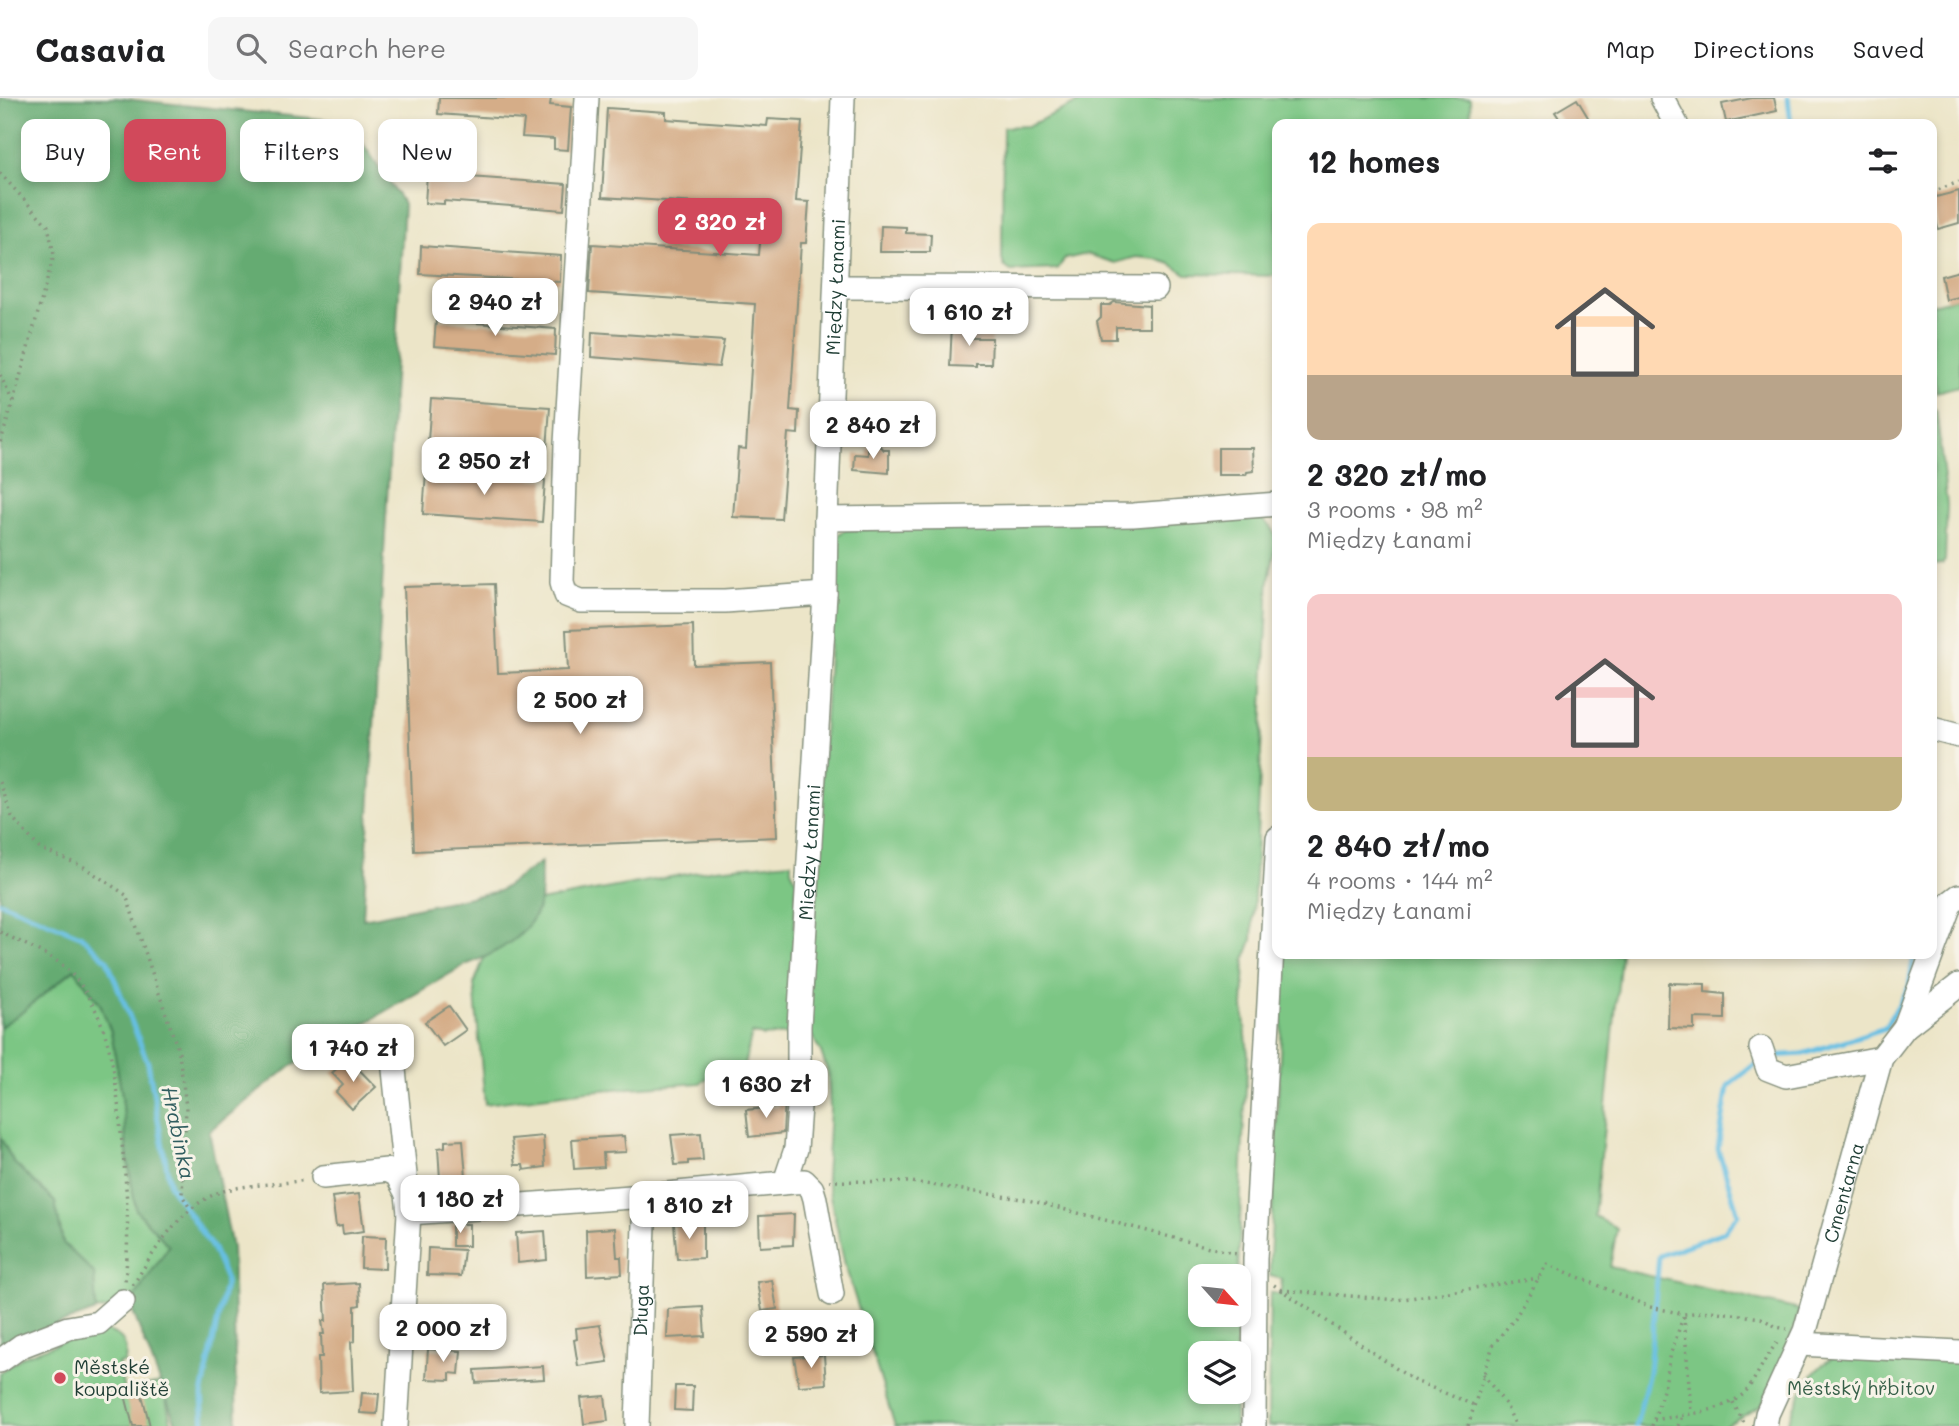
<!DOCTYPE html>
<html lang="en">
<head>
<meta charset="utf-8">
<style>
  body { margin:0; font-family:Mali,sans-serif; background:#f6f6f6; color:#202124; height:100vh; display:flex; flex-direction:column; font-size:26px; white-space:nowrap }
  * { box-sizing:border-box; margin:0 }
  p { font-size:23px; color:#757577 }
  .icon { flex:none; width:38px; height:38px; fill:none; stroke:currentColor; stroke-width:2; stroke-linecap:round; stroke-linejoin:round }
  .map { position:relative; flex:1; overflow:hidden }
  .panel { position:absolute; left:1272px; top:21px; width:665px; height:840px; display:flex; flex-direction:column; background:#fff; border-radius:14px; box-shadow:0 4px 10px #0003 }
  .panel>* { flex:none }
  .top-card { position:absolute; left:21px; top:21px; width:665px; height:63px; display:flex; gap:14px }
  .needle { width:46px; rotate:117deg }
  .buttons { position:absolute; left:1188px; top:1166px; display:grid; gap:14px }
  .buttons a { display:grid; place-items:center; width:63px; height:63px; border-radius:14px; background:#fff; box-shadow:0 4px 10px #0003; font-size:35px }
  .price { position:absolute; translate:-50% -60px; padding:0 16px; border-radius:14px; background:#fff; color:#222; font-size:23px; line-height:46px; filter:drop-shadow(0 2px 4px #0008) }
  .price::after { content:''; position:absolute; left:50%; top:42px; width:21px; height:16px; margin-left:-10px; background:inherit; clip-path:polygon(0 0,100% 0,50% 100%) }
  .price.current { background:#d1495b; color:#fff }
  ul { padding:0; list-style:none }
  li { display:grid; align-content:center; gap:14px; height:371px; padding:0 35px }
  li span { display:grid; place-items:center; height:217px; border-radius:14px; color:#555 }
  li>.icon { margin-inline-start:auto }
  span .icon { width:126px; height:126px; fill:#fffc; stroke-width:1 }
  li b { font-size:30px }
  h2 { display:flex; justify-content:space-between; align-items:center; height:84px; padding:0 35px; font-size:30px }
  .pill { padding:0 24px; border-radius:14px; background:#fff; box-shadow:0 4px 10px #0003; font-size:24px; line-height:63px }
  .pill.current { background:#d1495b; color:#fff }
  header { display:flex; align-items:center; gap:42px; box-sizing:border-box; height:98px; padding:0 35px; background:#fff; border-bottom:2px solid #e0e0e0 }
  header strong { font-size:33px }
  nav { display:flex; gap:38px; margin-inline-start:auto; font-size:24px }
  .search { width:490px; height:63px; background:#f6f6f6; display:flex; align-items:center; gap:18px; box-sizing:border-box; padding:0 24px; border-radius:14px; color:#757577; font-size:26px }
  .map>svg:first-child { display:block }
  .green { fill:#7cc684; stroke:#4e825c; stroke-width:2 }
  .forest { fill:#65ab72; stroke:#427453; stroke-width:2 }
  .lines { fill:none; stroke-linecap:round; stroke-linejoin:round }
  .stream { stroke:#66bfe3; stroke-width:5 }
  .building { fill:#d5ad88 }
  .minor-casing { stroke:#86917e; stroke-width:26 }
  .path { stroke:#86917e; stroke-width:3.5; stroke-dasharray:2 5; stroke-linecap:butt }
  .minor { stroke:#fff; stroke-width:23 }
  .poi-dot { fill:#d1495b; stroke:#f7f3e8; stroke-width:2.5 }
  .labels { text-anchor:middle; stroke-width:6; stroke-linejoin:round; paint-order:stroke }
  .street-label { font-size:19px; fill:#1f3d34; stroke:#f7f3e8 }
  .poi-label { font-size:19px; fill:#1f3d34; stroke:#f7f3e8; text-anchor:start }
  .park-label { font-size:19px; fill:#365f48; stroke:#f7f3e8 }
  .water-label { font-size:21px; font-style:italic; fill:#315e60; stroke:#f7f3e8 }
</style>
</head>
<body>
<header>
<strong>Casavia</strong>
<div class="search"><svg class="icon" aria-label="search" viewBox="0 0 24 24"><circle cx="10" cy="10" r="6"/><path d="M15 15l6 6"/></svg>Search here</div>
<nav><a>Map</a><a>Directions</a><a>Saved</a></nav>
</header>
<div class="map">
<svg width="1959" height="1328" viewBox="0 0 1959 1328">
  <rect width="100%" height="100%" fill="#f7f3e8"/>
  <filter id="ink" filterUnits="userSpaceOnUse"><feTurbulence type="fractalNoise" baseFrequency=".0143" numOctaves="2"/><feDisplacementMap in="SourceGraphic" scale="14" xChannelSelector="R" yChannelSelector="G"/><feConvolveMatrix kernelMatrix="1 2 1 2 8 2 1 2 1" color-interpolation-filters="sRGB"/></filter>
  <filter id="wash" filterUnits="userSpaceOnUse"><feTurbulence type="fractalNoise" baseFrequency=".00686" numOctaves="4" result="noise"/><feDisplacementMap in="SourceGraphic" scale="28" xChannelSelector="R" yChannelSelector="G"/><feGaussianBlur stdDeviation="1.57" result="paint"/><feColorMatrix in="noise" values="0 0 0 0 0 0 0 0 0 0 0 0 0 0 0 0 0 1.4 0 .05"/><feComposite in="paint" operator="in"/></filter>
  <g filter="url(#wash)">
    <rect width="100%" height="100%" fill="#ece5c8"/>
    <!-- green -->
    <g class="green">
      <path d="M1095,0H1465L1470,1L1471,26H1278L1277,178L1186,176L1171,166L1156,161L1136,159L1115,165L1087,156L1065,161L1057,171L1011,173L1004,168L1002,161L1003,29L1028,28L1081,3Z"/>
      <path d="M1959,199V288L1936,294L1934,275H1932V206Z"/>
      <path d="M1932,310L1936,312L1947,407L1945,462L1942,466L1932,467Z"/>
      <path d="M1251,414C1285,434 1276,444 1270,477C1268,486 1268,496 1268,506L1252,842L1245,861L1243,909L1248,956L1243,1040L1238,1178H1200V1216H1237L1236,1255H1200V1293H1235V1328H895L845,1167L826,1079L830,1011L828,975L821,954L806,928L836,444L839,436L845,432Z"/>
      <path d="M791,764V772L797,784L789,936L762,938L752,935L744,967L739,975L713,978L700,985L587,993L485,1006L474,886L484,860L521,836L534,818L540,803L714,771Z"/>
      <path d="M1285,856H1621L1595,1119L1617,1130L1610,1169L1800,1212L1786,1254L1762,1307L1725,1328H1268L1270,1194L1280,1197L1282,1181L1270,1178V1162Z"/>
      <path d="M75,871L100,906L111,934L122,997L128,1063L136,1112L169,1148L130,1206L96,1213L93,1175L63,1145L55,1104L14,1065L0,1039V929L21,915Z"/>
      <path d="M99,1230C120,1237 129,1240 125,1264L118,1266L124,1292L162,1285L172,1328H0V1274L24,1258Z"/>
      <path d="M1842,1254L1959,1259V1328H1786C1801,1294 1807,1272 1842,1254Z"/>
    </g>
    <!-- forest -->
    <g class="forest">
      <path d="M0,0H116L348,24L404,106L363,821L499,793L541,764C540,776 542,790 540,802C534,836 494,857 465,867L287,971L209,1033L232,1150L237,1328H177L130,1206L169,1148L136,1112L128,1063L122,997L111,934L100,906L74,871L21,915L0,929Z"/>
      <path d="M0,1039L14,1065L55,1104L63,1145L94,1175L96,1213L13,1243L0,1252Z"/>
    </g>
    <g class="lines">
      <!-- stream -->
      <g class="stream">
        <path d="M1788,0L1791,26"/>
        <path d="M0,804L80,837L107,862L148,965L170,1088L213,1151L226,1182L202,1297L204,1328"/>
        <path d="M1770,958L1803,956L1885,930L1909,889L1914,856"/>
        <path d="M1636,1328L1649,1274L1659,1158L1724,1134L1738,1116L1718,1051L1728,988L1759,963"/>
      </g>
    </g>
    <g id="blocks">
      <!-- building -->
      <g class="building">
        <path d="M439,0H551L550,7L571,9L568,52L554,51V41L522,39L524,22L438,16Z"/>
        <path d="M1752,0H1774L1777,13L1726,24L1722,6Z"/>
        <path d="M1577,1L1589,21L1581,26H1563L1555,14Z"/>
        <path d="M607,10L666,14V21L767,28L768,21L802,23L796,103L809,104L806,145H801L790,312L799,313L798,336L788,335L781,421L733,419L738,350L746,351L755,206L589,195L592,146L759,157L763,109L602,99Z"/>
        <path d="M427,76L566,86L564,112L444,103V106L425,105Z"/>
        <path d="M1959,93V125L1938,131L1932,100Z"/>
        <path d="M881,128L906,129V135L931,136L930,154H880Z"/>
        <path d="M421,148L561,158L560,184L420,176Z"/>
        <path d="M1959,173V199L1946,202L1941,178Z"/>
        <path d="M1114,204L1149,207V229H1116V241H1101L1097,223L1101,219V207H1110Z"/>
        <path d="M436,222L556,231L555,257L434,248Z"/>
        <path d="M952,226L973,227L972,240H992L991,266H976V269L950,268Z"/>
        <path d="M592,234L724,243L719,269L591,259Z"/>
        <path d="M431,301L550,309L547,352L428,343Z"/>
        <path d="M879,346L884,352H889V375L854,372L855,356L868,357V351H874Z"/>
        <path d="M1218,350H1253L1254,373L1247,374L1246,377H1218Z"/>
        <path d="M426,374L545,382L542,424L423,416Z"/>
        <path d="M494,486L498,575L568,572L566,532L693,527L694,567L770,564L777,739L414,753L404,489Z"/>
        <path d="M1669,885L1705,886V894L1725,896V921L1694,920V931L1668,930Z"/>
        <path d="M449,908L466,932L443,948L425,924Z"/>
        <path d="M348,960L376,989L352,1011L336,994L343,987L332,975Z"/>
        <path d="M777,1001H785L783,1035L749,1039L746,1012L778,1009Z"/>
        <path d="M701,1035L703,1062L688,1063V1066L675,1067L671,1037Z"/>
        <path d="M543,1038L545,1069L524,1072L523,1067H515L511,1041Z"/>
        <path d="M624,1038L626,1054L603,1055L604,1069L574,1071L572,1041Z"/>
        <path d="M463,1042L466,1079L440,1081L438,1050L445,1049V1043Z"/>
        <path d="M359,1096L364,1133L343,1136L342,1128L336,1129L332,1099Z"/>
        <path d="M794,1116L793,1147L760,1149L759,1118Z"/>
        <path d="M703,1125V1160L677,1161L674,1126Z"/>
        <rect x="452" y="1126" width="17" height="22"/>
        <path d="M615,1130L617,1159H621L622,1176L587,1178L586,1132Z"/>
        <path d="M545,1133L547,1162L518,1165L516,1135Z"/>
        <path d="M362,1138L386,1139L385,1171L361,1170Z"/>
        <path d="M428,1150L464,1152L461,1178L427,1177Z"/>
        <path d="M772,1182L777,1211L762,1213L757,1184Z"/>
        <path d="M359,1185L360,1207L355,1208V1243L351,1244L353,1293L319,1295L318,1259H322L321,1236H324L322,1223H326L324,1187Z"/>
        <path d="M703,1209L705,1238L667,1240L668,1211Z"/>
        <path d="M600,1227L608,1264L578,1268L574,1242L577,1241L576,1230Z"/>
        <path d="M428,1251L461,1253L459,1276L450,1275V1282L426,1281Z"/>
        <path d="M824,1257L826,1286L799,1288L794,1259Z"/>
        <path d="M543,1268L544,1281L476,1285L475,1272Z"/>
        <path d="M675,1288H693L692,1313L674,1312Z"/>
        <path d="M140,1290L147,1316L150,1328H133L124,1293Z"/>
        <path d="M362,1295L379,1296L377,1316L360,1315Z"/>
        <path d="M605,1298L608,1323L584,1326L581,1300Z"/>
      </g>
    </g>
  </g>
  <g filter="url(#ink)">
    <use href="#blocks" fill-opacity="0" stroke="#86917e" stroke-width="2"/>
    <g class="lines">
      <defs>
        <g id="minor">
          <path d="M587,0L566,345L562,484L566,497L581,503H725L825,496"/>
          <path d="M1662,0L1676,26"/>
          <path d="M836,189L1156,190"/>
          <path d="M826,421L1133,417L1278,406"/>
          <path d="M1932,631L1959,638"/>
          <path d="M1932,855L1951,804L1959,798"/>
          <path d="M1905,929L1932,856"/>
          <path d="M391,943L409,1115L396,1328"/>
          <path d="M1761,950L1768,971L1786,978L1881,960"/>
          <path d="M323,1079L387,1072L397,1077L406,1094"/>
          <path id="s1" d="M785,1084L796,1051L799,1008V928L825,496L826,421L843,0"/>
          <path d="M409,1115L645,1098L804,1083L812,1091L815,1101L832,1196"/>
          <path d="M1799,1246L1959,1254"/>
          <path d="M0,1263L21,1248L68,1230L98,1225L123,1203"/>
          <path id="s2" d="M637,1328L645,1098"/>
          <path d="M1254,1328L1255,1161L1278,740"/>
          <path id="s3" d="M1765,1328L1767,1316L1805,1233L1881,960L1905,929L1959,887"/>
        </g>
      </defs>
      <!-- minor casing -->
      <use href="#minor" class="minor-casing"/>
      <!-- path -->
      <g class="path">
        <path d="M0,75L48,128L54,157L13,304"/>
        <path d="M1932,94L1959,84"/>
        <path d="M0,277L13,304L0,346"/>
        <path d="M0,684L12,719L39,750L84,769L126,797L179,955L186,1009L182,1097L191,1112"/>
        <path d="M0,834C17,843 53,858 66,870C113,916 116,984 122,1045C127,1093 130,1135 125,1184"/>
        <path d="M829,1083L912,1084L1028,1102L1236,1156"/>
        <path d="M133,1187C157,1149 184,1101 231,1091C255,1086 282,1086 306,1082"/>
        <path d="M1274,1187L1413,1282L1474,1307"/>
        <path d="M1281,1192L1397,1202L1539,1180"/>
        <path d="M1684,1218L1691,1314"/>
        <path d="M1483,1276L1506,1307L1516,1328"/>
        <path d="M1733,1304L1745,1327"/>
        <path d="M1654,1322C1681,1317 1729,1314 1747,1292C1758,1277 1765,1259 1777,1245"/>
        <path d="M1468,1328L1493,1247L1515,1220L1547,1166L1650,1209L1684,1216L1711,1213L1761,1220L1777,1229L1787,1231"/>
        <path d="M1652,1328L1665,1286L1671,1255L1684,1216"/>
        <path d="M1678,1328L1683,1316"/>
      </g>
      <!-- minor -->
      <use href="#minor" class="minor"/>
    </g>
  </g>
  <!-- markers -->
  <circle class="poi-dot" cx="60" cy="1280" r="7"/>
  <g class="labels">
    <!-- street labels -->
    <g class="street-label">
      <text dy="7" stroke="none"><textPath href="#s1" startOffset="898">Między Łanami</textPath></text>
      <text dy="7" stroke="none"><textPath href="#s1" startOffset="332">Między Łanami</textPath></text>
      <text dy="7" stroke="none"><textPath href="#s3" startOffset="247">Cmentarna</textPath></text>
      <text dy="7" stroke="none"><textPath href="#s2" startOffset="116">Długa</textPath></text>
    </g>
    <!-- poi labels -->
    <g class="poi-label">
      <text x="74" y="1276">Městské<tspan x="74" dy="22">koupaliště</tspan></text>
    </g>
    <!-- park labels -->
    <g class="park-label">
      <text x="1861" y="1297">Městský hřbitov</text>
    </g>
    <!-- water labels -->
    <g class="water-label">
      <text transform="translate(178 1035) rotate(78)" y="7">Hrabinka</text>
    </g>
  </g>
</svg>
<div class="buttons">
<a><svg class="needle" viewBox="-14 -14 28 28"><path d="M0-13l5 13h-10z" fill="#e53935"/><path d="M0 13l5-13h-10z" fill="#757577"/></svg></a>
<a><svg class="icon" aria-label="layers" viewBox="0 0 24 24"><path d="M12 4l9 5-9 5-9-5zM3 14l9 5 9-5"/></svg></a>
</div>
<b class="price current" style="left:720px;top:160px">2 320 zł</b>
<b class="price" style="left:495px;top:240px">2 940 zł</b>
<b class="price" style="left:969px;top:250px">1 610 zł</b>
<b class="price" style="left:873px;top:363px">2 840 zł</b>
<b class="price" style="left:484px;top:399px">2 950 zł</b>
<b class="price" style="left:580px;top:638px">2 500 zł</b>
<b class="price" style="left:353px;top:986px">1 740 zł</b>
<b class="price" style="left:766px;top:1022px">1 630 zł</b>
<b class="price" style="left:460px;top:1137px">1 180 zł</b>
<b class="price" style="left:689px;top:1143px">1 810 zł</b>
<b class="price" style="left:443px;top:1266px">2 000 zł</b>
<b class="price" style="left:811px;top:1272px">2 590 zł</b>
<div class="top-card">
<a class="pill">Buy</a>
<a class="pill current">Rent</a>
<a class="pill">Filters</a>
<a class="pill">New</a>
</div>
<section class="panel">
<h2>12 homes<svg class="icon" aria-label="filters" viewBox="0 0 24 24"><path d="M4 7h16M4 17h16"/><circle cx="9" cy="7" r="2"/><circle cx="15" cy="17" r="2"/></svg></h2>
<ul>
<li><span style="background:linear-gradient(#ffd9b3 70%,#b9a48a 0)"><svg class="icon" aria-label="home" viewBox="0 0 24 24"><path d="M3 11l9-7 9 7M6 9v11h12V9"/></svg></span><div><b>2 320 zł/mo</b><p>3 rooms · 98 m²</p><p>Między Łanami</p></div></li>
<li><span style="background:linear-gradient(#f6c9c9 75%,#c2b280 0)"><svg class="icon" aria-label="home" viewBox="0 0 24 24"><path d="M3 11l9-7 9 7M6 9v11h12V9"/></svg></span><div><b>2 840 zł/mo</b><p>4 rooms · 144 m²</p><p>Między Łanami</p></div></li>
</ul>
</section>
</div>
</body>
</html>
